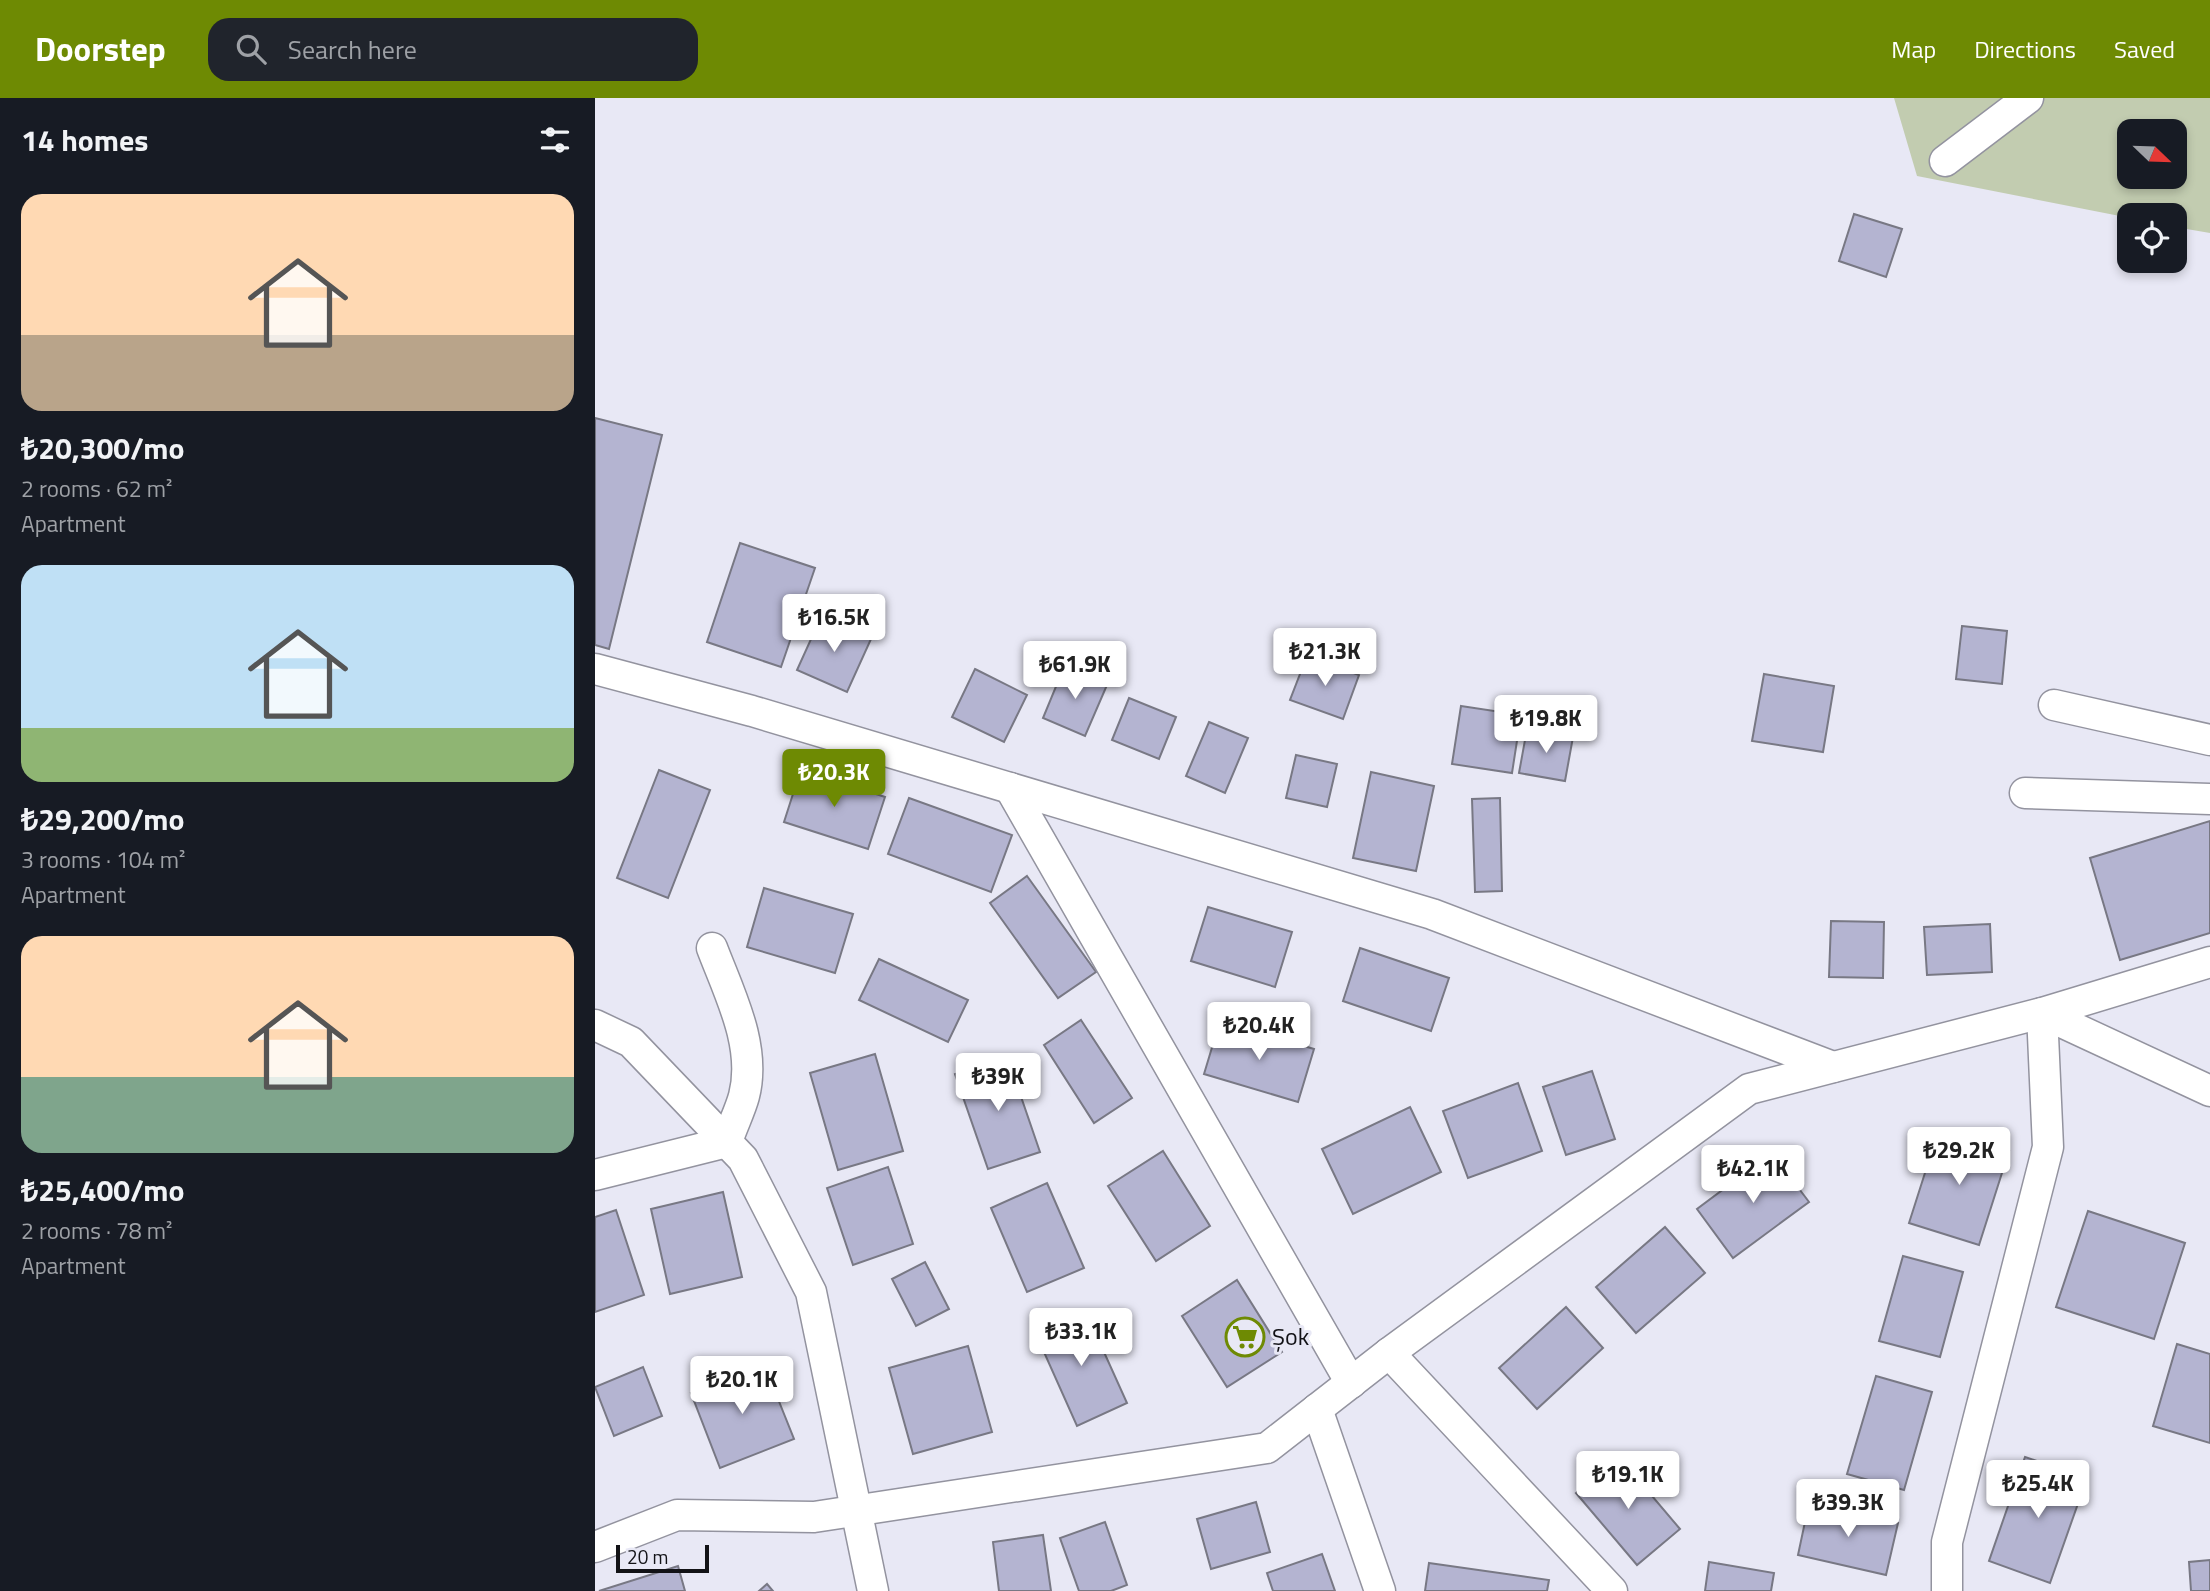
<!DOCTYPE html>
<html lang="en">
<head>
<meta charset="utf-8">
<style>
  body { margin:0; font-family:"Titillium Web",sans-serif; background:#20242c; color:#f1f3f6; height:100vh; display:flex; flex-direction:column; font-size:26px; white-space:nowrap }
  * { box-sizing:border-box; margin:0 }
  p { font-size:23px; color:#9ea1a6 }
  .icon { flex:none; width:38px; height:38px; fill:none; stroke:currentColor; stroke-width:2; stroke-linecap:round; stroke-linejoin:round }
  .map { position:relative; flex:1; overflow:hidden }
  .details { display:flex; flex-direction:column; background:#171b24; width:595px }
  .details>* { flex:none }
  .needle { width:46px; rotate:113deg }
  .tools { position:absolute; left:1522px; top:21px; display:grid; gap:14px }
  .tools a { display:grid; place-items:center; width:70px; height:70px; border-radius:14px; background:#171b24; box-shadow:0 4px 10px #0003; font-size:35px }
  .scale { position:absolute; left:21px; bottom:18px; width:93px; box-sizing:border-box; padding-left:7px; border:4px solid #121216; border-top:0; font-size:19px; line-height:24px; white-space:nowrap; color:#121216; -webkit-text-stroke:5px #e8e8f5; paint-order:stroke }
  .price { position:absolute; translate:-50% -60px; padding:0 16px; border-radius:7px; background:#fff; color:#222; font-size:23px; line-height:46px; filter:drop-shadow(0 2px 4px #0008) }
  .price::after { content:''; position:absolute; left:50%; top:42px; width:21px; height:16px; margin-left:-10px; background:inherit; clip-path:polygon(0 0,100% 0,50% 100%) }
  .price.active { background:#6e8a03; color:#fff }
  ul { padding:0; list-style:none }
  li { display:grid; align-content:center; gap:14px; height:371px; padding:0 21px }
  li span { display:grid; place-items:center; height:217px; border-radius:21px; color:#555 }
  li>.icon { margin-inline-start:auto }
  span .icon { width:126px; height:126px; fill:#fffc; stroke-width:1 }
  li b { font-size:30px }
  h2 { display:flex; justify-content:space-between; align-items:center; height:84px; padding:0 21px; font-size:30px }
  header { display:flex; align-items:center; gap:42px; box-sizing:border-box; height:98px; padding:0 35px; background:#6e8a03; color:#fff }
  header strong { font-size:33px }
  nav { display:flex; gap:38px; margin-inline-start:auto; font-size:24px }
  .search { width:490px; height:63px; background:#20242c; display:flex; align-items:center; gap:18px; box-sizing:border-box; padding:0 24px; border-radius:21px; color:#9ea1a6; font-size:26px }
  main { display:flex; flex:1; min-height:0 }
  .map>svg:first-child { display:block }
  .green { fill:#c2ccb0; fill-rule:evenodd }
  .building { fill:#b4b4d1; stroke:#787884; stroke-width:2 }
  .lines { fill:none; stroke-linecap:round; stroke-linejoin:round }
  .minor-casing { stroke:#93939f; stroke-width:33 }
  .minor { stroke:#fff; stroke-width:30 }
  .labels { text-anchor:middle; stroke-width:6; stroke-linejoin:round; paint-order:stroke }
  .poi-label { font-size:24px; fill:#121216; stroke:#e8e8f5; text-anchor:start }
</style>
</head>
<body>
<header>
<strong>Doorstep</strong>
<div class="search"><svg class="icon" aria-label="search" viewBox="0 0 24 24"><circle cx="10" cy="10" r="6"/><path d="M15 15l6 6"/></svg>Search here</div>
<nav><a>Map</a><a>Directions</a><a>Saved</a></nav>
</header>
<main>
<section class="details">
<h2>14 homes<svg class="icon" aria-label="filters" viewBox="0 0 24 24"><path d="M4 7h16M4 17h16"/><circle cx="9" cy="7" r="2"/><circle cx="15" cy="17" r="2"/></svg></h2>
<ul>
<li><span style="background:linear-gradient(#ffd9b3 65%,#b9a48a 0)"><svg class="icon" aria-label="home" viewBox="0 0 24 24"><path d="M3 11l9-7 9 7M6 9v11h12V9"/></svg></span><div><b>₺20,300/mo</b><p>2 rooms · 62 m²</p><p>Apartment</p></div></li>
<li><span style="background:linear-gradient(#bfe0f5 75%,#8fb573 0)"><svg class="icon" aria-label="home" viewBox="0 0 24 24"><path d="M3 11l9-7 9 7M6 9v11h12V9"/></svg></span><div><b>₺29,200/mo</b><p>3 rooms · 104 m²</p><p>Apartment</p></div></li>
<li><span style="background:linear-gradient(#ffd9b3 65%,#7fa58c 0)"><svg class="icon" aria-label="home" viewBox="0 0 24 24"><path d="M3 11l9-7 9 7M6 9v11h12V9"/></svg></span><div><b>₺25,400/mo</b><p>2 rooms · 78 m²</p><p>Apartment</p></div></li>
</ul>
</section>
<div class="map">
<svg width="1615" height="1493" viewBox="0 0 1615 1493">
  <rect width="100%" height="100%" fill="#e8e8f5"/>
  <!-- green -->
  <path class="green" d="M1299,0H1615V135L1580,129V117H1535V120L1322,78ZM1535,33H1580V79H1535Z"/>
  <!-- building -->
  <g class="building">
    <path d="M1259,116L1307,131L1291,179L1244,163Z"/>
    <path d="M0,320L67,337L14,551L0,547Z"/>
    <path d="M145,445L220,470L186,569L112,544Z"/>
    <path d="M226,519L276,541L252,594L202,572Z"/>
    <path d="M1367,528L1412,533L1407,586L1361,581Z"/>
    <path d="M712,558L764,577L748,621L695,602Z"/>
    <path d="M469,569L512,587L490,638L448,620Z"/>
    <path d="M380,571L432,597L409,644L357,619Z"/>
    <path d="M1169,576L1239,588L1228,654L1157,643Z"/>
    <path d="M534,600L581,619L564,661L517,642Z"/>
    <path d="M866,608L926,617L917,675L857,666Z"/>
    <path d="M614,624L653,640L630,695L591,678Z"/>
    <path d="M932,631L978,639L970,683L924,675Z"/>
    <path d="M701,657L742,666L732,709L691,700Z"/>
    <path d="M206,671L290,699L273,751L189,724Z"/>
    <path d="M64,672L115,692L73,800L22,780Z"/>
    <path d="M776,674L839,688L821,773L758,760Z"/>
    <path d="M314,700L417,737L396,794L293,756Z"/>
    <path d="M905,700L907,793L880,794L877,701Z"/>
    <path d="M1615,723V835L1525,862L1495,760Z"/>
    <path d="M432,778L501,874L463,900L395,805Z"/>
    <path d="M169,790L258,816L240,875L152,849Z"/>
    <path d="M613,809L697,834L680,889L596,863Z"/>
    <path d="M1236,823L1289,824L1288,880L1234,879Z"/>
    <path d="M1395,826L1397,874L1332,877L1329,829Z"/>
    <path d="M765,850L854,880L836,933L748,903Z"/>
    <path d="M284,861L373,902L353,944L264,902Z"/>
    <path d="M486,922L537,1000L499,1025L449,947Z"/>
    <path d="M625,923L719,951L703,1004L609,976Z"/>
    <path d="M280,956L308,1053L243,1072L215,975Z"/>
    <path d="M412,958L445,1054L393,1071L360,976Z"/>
    <path d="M997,973L1020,1041L971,1057L948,989Z"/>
    <path d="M923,985L947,1053L873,1080L848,1013Z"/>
    <path d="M815,1009L846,1074L758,1116L727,1051Z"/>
    <path d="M1344,1031L1414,1053L1384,1147L1314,1125Z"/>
    <path d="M568,1053L615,1128L561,1163L513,1088Z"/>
    <path d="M1177,1055L1214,1104L1138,1160L1102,1111Z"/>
    <path d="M293,1069L318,1146L258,1167L232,1090Z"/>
    <path d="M452,1085L489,1170L432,1194L396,1110Z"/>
    <path d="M128,1094L147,1179L75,1196L56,1111Z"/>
    <path d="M21,1112L49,1197L0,1214V1119Z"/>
    <path d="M1493,1113L1590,1145L1559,1241L1461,1209Z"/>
    <path d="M1070,1129L1110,1175L1041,1235L1001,1189Z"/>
    <path d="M1308,1158L1368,1174L1345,1259L1284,1243Z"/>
    <path d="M330,1164L354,1211L321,1228L297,1181Z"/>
    <path d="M642,1182L687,1254L632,1289L587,1218Z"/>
    <path d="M971,1209L1008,1250L942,1311L904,1270Z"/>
    <path d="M490,1212L532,1305L482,1328L440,1234Z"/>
    <path d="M1582,1246L1615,1256V1345L1558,1328Z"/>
    <path d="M373,1248L397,1334L318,1356L294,1270Z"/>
    <path d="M169,1266L199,1341L125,1370L96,1295Z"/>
    <path d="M48,1269L67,1318L19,1338L0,1289Z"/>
    <path d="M1281,1278L1337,1294L1309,1392L1252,1376Z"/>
    <path d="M1024,1359L1085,1431L1042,1467L981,1395Z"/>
    <path d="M1430,1359L1492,1380L1455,1485L1394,1463Z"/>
    <path d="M661,1404L675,1454L616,1471L602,1421Z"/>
    <path d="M1214,1405L1303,1425L1291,1477L1203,1457Z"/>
    <path d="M510,1424L532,1487L516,1493H484L465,1440Z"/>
    <path d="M448,1437L456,1493H404L398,1444Z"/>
    <path d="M727,1456L740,1493H678L672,1475Z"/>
    <path d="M1615,1462V1493H1596L1594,1464Z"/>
    <path d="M1114,1464L1179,1475L1176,1493H1110Z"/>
    <path d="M834,1465L954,1482L952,1493H830Z"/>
    <path d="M83,1468L90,1493H4Z"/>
    <path d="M172,1486L178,1493H164Z"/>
  </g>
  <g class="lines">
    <defs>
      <g id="minor">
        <path d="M1350,63L1433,0"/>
        <path d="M0,571L157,613L837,816L1238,969"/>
        <path d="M1459,607L1615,642"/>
        <path d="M415,690L756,1285"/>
        <path d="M1430,695L1615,701"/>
        <path d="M0,927L36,944L148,1061L216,1194L278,1493"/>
        <path d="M0,1077L132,1044C137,1028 145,1013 149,998C162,948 134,895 117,850"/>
        <path d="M794,1255L1017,1493"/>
        <path d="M722,1311L785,1493"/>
        <path d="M0,1449L82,1417L219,1419L672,1350L794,1255L1154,991L1447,915L1615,993"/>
        <path d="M1352,1493V1444L1453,1049L1447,915L1615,864"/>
      </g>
    </defs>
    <!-- minor casing -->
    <use href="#minor" class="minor-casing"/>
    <!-- minor -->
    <use href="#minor" class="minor"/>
  </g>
  <!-- icons -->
  <defs>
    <symbol id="supermarket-ring" viewBox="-11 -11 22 22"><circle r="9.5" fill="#e8e8f5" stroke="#6e8a03" stroke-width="1.5"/><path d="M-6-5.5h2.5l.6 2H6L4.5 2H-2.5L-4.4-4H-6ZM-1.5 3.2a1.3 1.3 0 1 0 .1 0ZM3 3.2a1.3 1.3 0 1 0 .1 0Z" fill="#6e8a03"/></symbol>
  </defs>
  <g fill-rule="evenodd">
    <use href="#supermarket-ring" x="628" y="1217" width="44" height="44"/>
  </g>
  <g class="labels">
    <!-- poi labels -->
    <g class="poi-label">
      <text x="677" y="1247">Şok</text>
    </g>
  </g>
</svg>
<div class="tools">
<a><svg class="needle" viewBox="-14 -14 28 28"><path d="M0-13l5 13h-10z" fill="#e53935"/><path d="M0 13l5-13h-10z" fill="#9ea1a6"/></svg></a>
<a><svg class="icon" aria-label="locate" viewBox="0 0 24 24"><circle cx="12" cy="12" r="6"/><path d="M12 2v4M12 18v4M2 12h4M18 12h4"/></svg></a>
</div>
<div class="scale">20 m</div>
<b class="price" style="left:239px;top:556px">₺16.5K</b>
<b class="price" style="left:730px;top:590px">₺21.3K</b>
<b class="price" style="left:480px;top:603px">₺61.9K</b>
<b class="price" style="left:951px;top:657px">₺19.8K</b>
<b class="price active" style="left:239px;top:711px">₺20.3K</b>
<b class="price" style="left:664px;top:964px">₺20.4K</b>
<b class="price" style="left:403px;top:1015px">₺39K</b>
<b class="price" style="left:1364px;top:1089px">₺29.2K</b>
<b class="price" style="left:1158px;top:1107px">₺42.1K</b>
<b class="price" style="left:486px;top:1270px">₺33.1K</b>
<b class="price" style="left:147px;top:1318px">₺20.1K</b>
<b class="price" style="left:1033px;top:1413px">₺19.1K</b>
<b class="price" style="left:1443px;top:1422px">₺25.4K</b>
<b class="price" style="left:1253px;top:1441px">₺39.3K</b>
</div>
</main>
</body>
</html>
